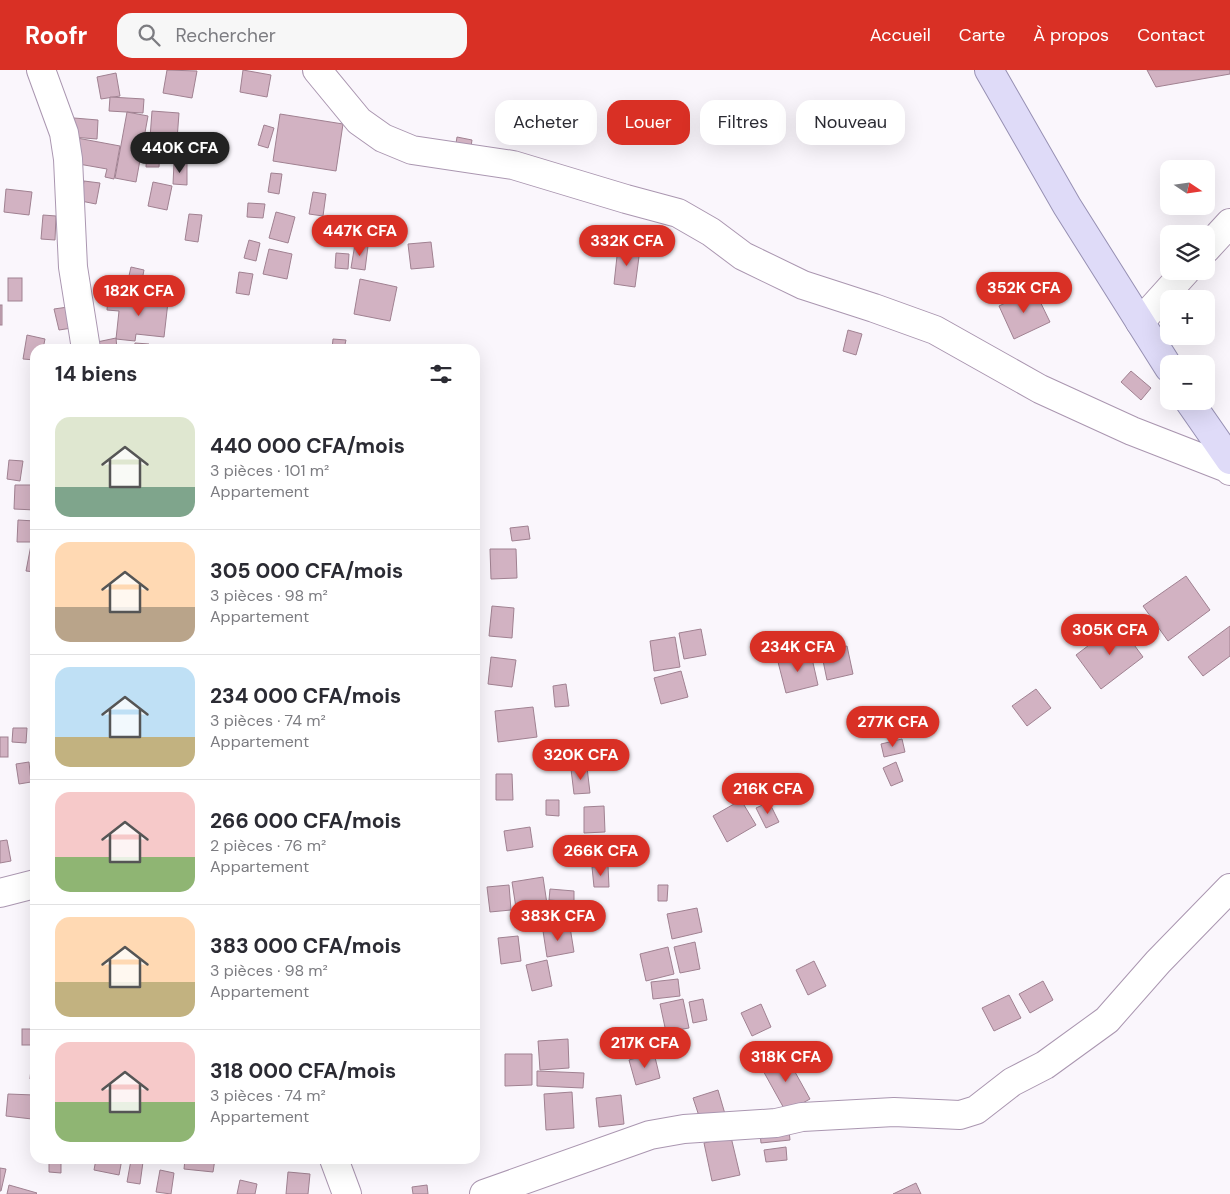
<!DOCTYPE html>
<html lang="fr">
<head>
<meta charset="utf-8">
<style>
  body { margin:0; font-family:"DM Sans",sans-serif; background:#f7f7f7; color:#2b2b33; height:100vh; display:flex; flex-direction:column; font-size:19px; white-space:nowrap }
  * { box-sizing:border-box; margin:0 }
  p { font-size:16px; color:#7c7c81 }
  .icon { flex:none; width:28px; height:28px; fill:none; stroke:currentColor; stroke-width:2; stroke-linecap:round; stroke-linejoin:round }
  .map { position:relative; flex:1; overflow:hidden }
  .drawer { position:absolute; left:30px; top:274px; width:450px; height:820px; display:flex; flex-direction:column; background:#fff; border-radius:15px; box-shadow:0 5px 20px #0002 }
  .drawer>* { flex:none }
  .banner { position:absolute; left:495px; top:30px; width:475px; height:45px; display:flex; gap:10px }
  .needle { width:32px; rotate:103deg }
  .tools { position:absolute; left:1160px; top:90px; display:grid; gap:10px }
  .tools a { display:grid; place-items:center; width:55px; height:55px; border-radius:10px; background:#fff; box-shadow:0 5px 20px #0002; font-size:25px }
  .price { position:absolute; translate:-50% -42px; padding:0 11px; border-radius:18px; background:#d93025; color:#fff; font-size:16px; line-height:32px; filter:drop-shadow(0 1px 2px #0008) }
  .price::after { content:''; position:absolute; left:50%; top:30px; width:15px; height:11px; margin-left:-8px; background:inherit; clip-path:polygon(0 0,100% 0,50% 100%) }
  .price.selected { background:#222; color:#fff }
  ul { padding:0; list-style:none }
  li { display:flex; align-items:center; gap:15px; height:125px; padding:0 25px }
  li+li { border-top:1px solid #e1e1e2 }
  li span { display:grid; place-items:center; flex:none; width:140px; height:100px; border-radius:15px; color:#555 }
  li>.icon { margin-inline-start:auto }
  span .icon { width:60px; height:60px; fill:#fffc; stroke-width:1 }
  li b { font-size:21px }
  h2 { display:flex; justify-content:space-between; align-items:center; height:60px; padding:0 25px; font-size:21px }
  .chip { padding:0 18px; border-radius:15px; background:#fff; box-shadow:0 5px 20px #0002; font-size:18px; line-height:45px }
  .chip.selected { background:#d93025; color:#fff }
  header { display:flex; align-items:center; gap:30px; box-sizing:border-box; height:70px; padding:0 25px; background:#d93025; color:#fff }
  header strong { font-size:24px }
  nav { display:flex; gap:28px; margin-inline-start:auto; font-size:18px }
  .search { width:350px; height:45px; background:#f7f7f7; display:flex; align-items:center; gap:12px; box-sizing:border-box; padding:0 18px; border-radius:15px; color:#7c7c81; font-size:19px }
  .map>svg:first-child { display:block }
  .building { fill:#d2b2c2; stroke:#a08191 }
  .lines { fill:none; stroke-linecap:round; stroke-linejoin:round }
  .minor-casing { stroke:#aa96b0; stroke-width:30 }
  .major-casing { stroke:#9790b3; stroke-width:30 }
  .minor { stroke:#fff; stroke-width:28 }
  .major { stroke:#dfdbf8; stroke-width:28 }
</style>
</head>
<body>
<header>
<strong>Roofr</strong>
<div class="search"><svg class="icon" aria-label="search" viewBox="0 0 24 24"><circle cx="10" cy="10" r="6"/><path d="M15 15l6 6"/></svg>Rechercher</div>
<nav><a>Accueil</a><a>Carte</a><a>À propos</a><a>Contact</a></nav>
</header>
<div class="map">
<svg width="1230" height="1124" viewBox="0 0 1230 1124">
  <rect width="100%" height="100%" fill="#faf6fc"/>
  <!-- building -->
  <g class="building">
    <path d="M167,0L197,1L192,28L163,23Z"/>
    <path d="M243,0L271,5L267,27L240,22Z"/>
    <path d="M1147,0H1230V4L1156,17Z"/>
    <path d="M116,3L120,26L101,29L97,7Z"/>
    <path d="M110,27L144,29L143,43L109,41Z"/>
    <path d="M152,41L179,43L177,70L150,68Z"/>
    <path d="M127,42L148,46L136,112L115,108Z"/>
    <path d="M280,44L343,54L336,101L273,91Z"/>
    <path d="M74,48L98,50L97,69L72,67Z"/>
    <path d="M264,55L274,58L268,78L258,75Z"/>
    <path d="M457,67L472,70L468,95L453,93Z"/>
    <path d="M77,68L120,76L114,109L105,107L107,99L73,93Z"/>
    <path d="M147,77L160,78L159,97H146Z"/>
    <path d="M174,93H187V115L173,114Z"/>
    <path d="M271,103L282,104L279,124L268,122Z"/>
    <path d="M84,111L100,113L96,134L81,131Z"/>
    <path d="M153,112L172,116L167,140L148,136Z"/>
    <path d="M6,119L32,122L29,145L4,142Z"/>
    <path d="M313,122L326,124L323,146L309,144Z"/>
    <path d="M248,133L265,134L263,148L247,147Z"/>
    <path d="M276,142L295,147L288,173L269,168Z"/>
    <path d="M189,144L202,145L198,172L185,170Z"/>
    <path d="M43,145L56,146L55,170L41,169Z"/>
    <path d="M249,170L260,173L256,191L244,188Z"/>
    <path d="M431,172L434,197L411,199L408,174Z"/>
    <path d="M355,174L368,176L365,200L351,198Z"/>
    <path d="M618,177L640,179L635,217L614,214Z"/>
    <path d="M269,179L292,184L287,209L263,204Z"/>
    <path d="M336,183L349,184L348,199L335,198Z"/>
    <path d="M131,197L144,200L140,221L126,219Z"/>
    <path d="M239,202L253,204L249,225L236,223Z"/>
    <rect x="8" y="208" width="14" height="23"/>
    <path d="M360,209L397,217L390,251L354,244Z"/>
    <path d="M1034,219L1050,252L1014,269L999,236Z"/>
    <path d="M108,226L168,232L164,267L136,264L135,271L116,269L119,241L107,240Z"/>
    <rect x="0" y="235" width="2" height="20"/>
    <path d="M68,237L72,258L59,260L54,239Z"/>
    <path d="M848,260L862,264L856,285L843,281Z"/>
    <path d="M27,265L45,269L43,279H35V290L23,289Z"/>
    <path d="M116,268L117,279H98L97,272Z"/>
    <path d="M333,269L346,270L344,279H332Z"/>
    <path d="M135,273L149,274V279H134Z"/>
    <path d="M298,275L320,279H297Z"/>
    <path d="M1131,301L1151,318L1141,330L1121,312Z"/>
    <path d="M9,390L23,391L20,411L7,409Z"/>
    <path d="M15,415H35V440L14,439Z"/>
    <path d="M18,450L35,451V472H17Z"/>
    <path d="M528,456L530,469L512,471L510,458Z"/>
    <path d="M31,475L35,476V502L26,501Z"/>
    <path d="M490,479H516L517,508L491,509Z"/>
    <path d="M1186,506L1210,540L1168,571L1143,536Z"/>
    <path d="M492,536L514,538L512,568L489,566Z"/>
    <path d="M1118,553L1143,587L1101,619L1076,585Z"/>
    <path d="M1230,556V586L1203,606L1188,587Z"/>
    <path d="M701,559L706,585L684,589L679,563Z"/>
    <path d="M675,567L680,597L654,601L650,571Z"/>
    <path d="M847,576L853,604L827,610L821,581Z"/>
    <path d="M811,584L818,615L786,623L778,592Z"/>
    <path d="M491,587L516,590L512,617L488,614Z"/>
    <path d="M681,601L688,627L661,634L654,608Z"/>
    <path d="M566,614L569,636L555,637L553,616Z"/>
    <path d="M1036,619L1051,638L1027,656L1012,636Z"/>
    <path d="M533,637L537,667L498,672L495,641Z"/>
    <path d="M13,658H27L26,673L12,672Z"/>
    <rect x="0" y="667" width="8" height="20"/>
    <path d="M902,669L905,682L884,687L881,674Z"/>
    <path d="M585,673L588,687L566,690L564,676Z"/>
    <path d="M29,692L31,712L19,714L16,694Z"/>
    <path d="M896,692L903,711L891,716L883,698Z"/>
    <path d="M587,697L590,723L574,724L571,699Z"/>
    <path d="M496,704H512L513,730H496Z"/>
    <path d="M546,730H559V746L546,745Z"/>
    <path d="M741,730L756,755L727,772L713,746Z"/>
    <path d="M769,732L779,752L766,758L756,738Z"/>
    <path d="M604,736L605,762L584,763V737Z"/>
    <path d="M530,757L533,777L507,781L504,761Z"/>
    <path d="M7,770L11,791L0,793V771Z"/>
    <path d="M608,796L609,817H594L592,797Z"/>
    <path d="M543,807L547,834L516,838L512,812Z"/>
    <path d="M509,815L511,840L490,842L487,817Z"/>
    <path d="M658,815H668L667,831H658Z"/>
    <path d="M550,819L574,821V832L549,830Z"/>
    <path d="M697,838L702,862L672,869L667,844Z"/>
    <path d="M570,857L574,882L547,887L543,861Z"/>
    <path d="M518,866L521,891L501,894L498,868Z"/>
    <path d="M695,872L700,899L680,903L674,877Z"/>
    <path d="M668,877L674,904L646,911L640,884Z"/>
    <path d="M547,890L552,916L532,921L526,895Z"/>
    <path d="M814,891L826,916L808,925L796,900Z"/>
    <path d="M678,909L680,926L653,929L651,912Z"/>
    <path d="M1043,911L1053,930L1030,943L1019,924Z"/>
    <path d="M1009,925L1021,948L994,961L982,938Z"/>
    <path d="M683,929L689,958L666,962L660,934Z"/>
    <path d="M703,929L707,950L693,953L689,932Z"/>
    <path d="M761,934L771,957L752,966L741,943Z"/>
    <rect x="22" y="959" width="13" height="16"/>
    <path d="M568,969L569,998L540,1000L538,971Z"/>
    <path d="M654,983L660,1008L636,1015L629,990Z"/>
    <path d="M505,984H532V1015L505,1016Z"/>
    <path d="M785,984L810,1029L786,1042L761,997Z"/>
    <path d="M31,998H35V1010L30,1009Z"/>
    <path d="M537,1001L584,1003L583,1018L537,1016Z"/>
    <path d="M718,1020L725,1044L701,1052L693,1028Z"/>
    <path d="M572,1022L574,1058L546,1060L544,1024Z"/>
    <path d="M8,1024L34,1025L32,1049L6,1046Z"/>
    <path d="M621,1025L624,1054L599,1057L596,1028Z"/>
    <path d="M787,1041L790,1070L761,1073L758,1044Z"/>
    <path d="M731,1067L740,1105L712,1111L704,1073Z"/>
    <path d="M786,1077L787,1090L766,1092L764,1080Z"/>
    <path d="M49,1089H61V1103L49,1102Z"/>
    <path d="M96,1089H122L119,1105L94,1100Z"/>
    <path d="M185,1089H215L213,1102L184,1099Z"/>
    <path d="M131,1090L143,1092L140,1114L127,1112Z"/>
    <path d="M0,1098L6,1099L1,1121H0Z"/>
    <path d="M160,1100L174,1103L171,1124L156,1122Z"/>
    <path d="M288,1102L310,1104L308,1124H286Z"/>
    <path d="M240,1110L257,1114L255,1124H237Z"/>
    <path d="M916,1113L921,1124H893Z"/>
    <path d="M9,1115L37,1123L36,1124H7Z"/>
    <path d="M427,1115L428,1124H413L412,1117Z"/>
  </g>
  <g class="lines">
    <defs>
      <g id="minor">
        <path d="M41,0L64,63L68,89L73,197L86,279"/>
        <path d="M317,0L359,51L383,68L412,80L513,95L626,129L678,143L711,162L743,186L803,215L874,238L935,260L1040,319L1132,361L1227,398L1230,401"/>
        <path d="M1206,179L1230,153"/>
        <path d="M1140,252L1186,201"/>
        <path d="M0,823L35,814"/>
        <path d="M334,1089L347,1124"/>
        <path d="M484,1124L650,1065L684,1059L776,1053L802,1047L894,1042L960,1045L976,1040L1012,1012L1045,995L1107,950L1158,892L1230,818"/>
      </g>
      <g id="major">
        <path d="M989,0L1067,136L1169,298"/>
        <path d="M1189,331L1230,390"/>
      </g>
    </defs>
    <!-- minor casing -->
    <use href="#minor" class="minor-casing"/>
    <!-- major casing -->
    <use href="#major" class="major-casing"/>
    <!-- minor -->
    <use href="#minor" class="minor"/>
    <!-- major -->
    <use href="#major" class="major"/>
  </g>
</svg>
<div class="tools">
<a><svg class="needle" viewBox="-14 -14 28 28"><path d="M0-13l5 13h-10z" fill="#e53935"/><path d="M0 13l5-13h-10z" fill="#7c7c81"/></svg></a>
<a><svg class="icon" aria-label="layers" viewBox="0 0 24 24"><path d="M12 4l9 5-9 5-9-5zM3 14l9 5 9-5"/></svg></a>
<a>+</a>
<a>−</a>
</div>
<b class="price selected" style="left:180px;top:104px">440K CFA</b>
<b class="price" style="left:360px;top:187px">447K CFA</b>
<b class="price" style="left:627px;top:197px">332K CFA</b>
<b class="price" style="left:1024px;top:244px">352K CFA</b>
<b class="price" style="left:139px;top:247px">182K CFA</b>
<b class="price" style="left:1110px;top:586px">305K CFA</b>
<b class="price" style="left:798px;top:603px">234K CFA</b>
<b class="price" style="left:893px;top:678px">277K CFA</b>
<b class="price" style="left:581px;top:711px">320K CFA</b>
<b class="price" style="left:768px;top:745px">216K CFA</b>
<b class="price" style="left:601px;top:807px">266K CFA</b>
<b class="price" style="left:558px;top:872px">383K CFA</b>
<b class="price" style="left:645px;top:999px">217K CFA</b>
<b class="price" style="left:786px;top:1013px">318K CFA</b>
<div class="banner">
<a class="chip">Acheter</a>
<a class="chip selected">Louer</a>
<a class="chip">Filtres</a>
<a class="chip">Nouveau</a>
</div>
<section class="drawer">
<h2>14 biens<svg class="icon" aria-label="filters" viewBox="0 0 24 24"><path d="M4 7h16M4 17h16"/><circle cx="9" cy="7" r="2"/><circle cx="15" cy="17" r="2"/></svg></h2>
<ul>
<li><span style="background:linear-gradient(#dfe7d0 70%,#7fa58c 0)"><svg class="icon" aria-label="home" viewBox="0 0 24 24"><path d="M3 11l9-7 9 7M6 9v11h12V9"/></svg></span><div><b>440 000 CFA/mois</b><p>3 pièces · 101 m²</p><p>Appartement</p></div></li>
<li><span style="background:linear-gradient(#ffd9b3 65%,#b9a48a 0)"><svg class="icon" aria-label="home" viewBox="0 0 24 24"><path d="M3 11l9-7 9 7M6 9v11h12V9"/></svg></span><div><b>305 000 CFA/mois</b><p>3 pièces · 98 m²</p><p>Appartement</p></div></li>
<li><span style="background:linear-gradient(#bfe0f5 70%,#c2b280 0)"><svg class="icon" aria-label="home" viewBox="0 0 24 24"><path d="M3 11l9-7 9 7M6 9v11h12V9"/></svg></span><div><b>234 000 CFA/mois</b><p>3 pièces · 74 m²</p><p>Appartement</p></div></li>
<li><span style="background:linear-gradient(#f6c9c9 65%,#8fb573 0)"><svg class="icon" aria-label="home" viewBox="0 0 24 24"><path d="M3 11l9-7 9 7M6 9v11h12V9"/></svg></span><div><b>266 000 CFA/mois</b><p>2 pièces · 76 m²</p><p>Appartement</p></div></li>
<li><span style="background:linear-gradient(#ffd9b3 65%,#c2b280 0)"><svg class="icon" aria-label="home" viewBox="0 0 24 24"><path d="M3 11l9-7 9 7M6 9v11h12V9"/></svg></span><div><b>383 000 CFA/mois</b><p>3 pièces · 98 m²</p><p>Appartement</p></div></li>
<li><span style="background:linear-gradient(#f6c9c9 60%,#8fb573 0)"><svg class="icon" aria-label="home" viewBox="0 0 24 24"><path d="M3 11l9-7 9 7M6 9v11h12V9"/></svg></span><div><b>318 000 CFA/mois</b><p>3 pièces · 74 m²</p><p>Appartement</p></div></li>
</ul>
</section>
</div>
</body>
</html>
